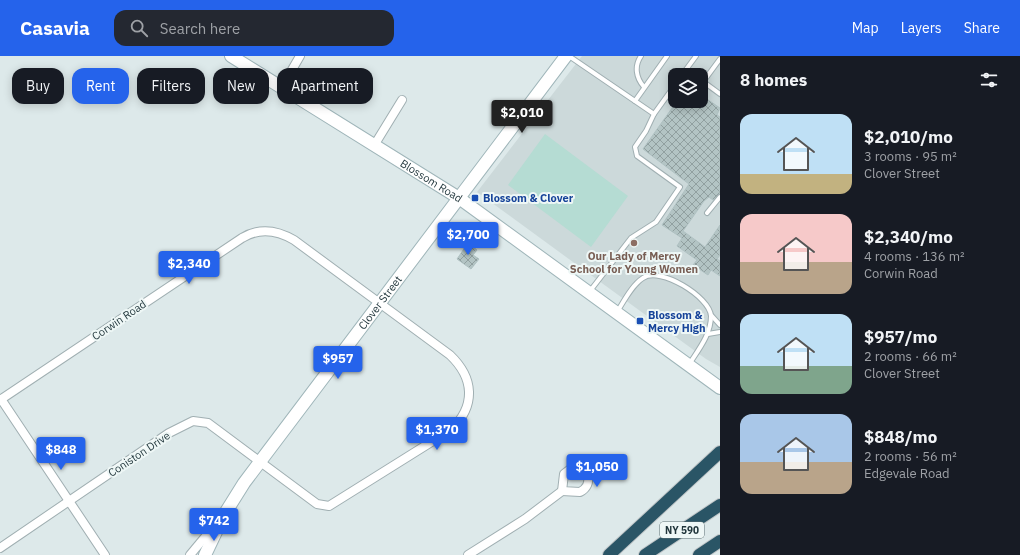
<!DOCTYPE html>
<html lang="en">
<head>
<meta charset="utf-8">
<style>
  body { margin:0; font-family:"IBM Plex Sans",sans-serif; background:#242831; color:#f1f3f6; height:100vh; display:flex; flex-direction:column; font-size:15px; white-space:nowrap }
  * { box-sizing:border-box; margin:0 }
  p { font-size:13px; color:#9ea1a6 }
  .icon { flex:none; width:22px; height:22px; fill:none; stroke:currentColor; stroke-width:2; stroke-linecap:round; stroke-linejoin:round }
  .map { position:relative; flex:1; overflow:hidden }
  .sheet { display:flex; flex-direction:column; background:#171b24; width:300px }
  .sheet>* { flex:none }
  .banner { position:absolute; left:12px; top:12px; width:380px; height:36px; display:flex; gap:8px }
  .controls { position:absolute; left:668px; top:12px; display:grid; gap:8px }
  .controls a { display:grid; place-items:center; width:40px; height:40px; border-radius:8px; background:#171b24; box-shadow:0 2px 10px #0003; font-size:20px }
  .price { position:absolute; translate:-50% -34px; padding:0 9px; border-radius:4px; background:#2563eb; color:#fff; font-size:13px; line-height:26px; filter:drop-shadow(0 1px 2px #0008) }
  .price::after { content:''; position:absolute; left:50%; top:24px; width:12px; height:9px; margin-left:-6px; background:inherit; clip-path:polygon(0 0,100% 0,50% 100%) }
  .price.selected { background:#222; color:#fff }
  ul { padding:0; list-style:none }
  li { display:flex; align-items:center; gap:12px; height:100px; padding:0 20px }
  li span { display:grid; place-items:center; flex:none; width:112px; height:80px; border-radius:12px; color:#555 }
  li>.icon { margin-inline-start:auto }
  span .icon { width:48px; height:48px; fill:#fffc; stroke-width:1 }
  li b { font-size:17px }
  h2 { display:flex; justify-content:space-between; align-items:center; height:48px; padding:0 20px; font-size:17px }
  .pill { padding:0 14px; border-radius:12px; background:#171b24; box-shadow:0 2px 10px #0003; font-size:14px; line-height:36px }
  .pill.selected { background:#2563eb; color:#fff }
  header { display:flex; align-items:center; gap:24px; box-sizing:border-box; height:56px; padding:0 20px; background:#2563eb; color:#fff }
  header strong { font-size:19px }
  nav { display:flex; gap:22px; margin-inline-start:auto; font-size:14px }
  .search { width:280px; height:36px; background:#242831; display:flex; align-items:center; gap:10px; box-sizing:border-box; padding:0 14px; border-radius:12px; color:#9ea1a6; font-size:15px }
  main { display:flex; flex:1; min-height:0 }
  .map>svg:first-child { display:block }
  .built { fill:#ccd9da; fill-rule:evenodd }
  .pitch { fill:#b5dcd3 }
  .building { fill:url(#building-cross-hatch); stroke:#b0c2c3 }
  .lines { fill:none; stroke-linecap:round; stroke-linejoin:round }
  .lane-casing { stroke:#a0afb2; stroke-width:6 }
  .street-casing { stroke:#a0afb2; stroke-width:10 }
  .secondary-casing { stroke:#9fb5b9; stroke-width:14 }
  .highway-casing { stroke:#c0c6c8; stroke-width:14 }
  .lane { stroke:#fff; stroke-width:4 }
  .street { stroke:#fff; stroke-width:8 }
  .secondary { stroke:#fff; stroke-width:12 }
  .highway { stroke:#2a5566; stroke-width:12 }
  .transit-dot { fill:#1a4fb4; stroke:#eef7f6; stroke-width:1.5 }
  .education-dot { fill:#8d6e63; stroke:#eef7f6; stroke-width:1.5 }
  .labels { text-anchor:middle; stroke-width:4; stroke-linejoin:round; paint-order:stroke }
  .shield { fill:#eef7f6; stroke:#5d6e72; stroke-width:1 }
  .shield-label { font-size:10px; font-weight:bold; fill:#1f343a }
  .street-label { font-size:11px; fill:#1f343a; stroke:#eef7f6 }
  .transit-label { font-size:11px; font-weight:bold; fill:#164399; stroke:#eef7f6; text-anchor:start }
  .education-label { font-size:11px; font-weight:bold; fill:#785e54; stroke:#eef7f6 }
</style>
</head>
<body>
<header>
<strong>Casavia</strong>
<div class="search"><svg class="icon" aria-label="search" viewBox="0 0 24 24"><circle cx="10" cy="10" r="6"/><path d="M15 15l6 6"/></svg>Search here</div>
<nav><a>Map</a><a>Layers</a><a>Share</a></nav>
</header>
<main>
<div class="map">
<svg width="720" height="499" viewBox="0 0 720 499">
  <defs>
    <pattern id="building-cross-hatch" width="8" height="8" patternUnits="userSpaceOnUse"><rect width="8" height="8" fill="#b3c4c4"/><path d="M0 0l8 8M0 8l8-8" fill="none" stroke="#91a0a0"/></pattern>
  </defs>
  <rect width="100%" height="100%" fill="#dde9ea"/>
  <!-- built -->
  <path class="built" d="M582,0H720V311L706,303L477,136ZM675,19H701V45H675Z"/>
  <!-- pitch -->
  <path class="pitch" d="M545,78L628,140L591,191L508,129Z"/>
  <!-- building -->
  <g class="building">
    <path d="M701,39L720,52L717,59L720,61V138L713,144L709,141L704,145L683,175L705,191L720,169V199L717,203L720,205V220L711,214L708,219L693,209L697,204L677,190L682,182L662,169L689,128L643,93L677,45H701Z"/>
    <path d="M468,187L477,194L473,199L479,203L471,213L457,203Z"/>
  </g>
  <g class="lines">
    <defs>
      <g id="lane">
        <path d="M569,0L654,58"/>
        <path d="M641,0C634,10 636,22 644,31"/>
        <path d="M686,14L693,19"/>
        <path d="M682,19L696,0"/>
        <path d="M701,24L720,38"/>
        <path d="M703,26L720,3"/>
        <path d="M635,45L667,0"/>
        <path d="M707,157L720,141"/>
        <path d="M590,235L631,182L656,166L680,131L637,100L635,91L646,75L654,58L675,29"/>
        <path d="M617,256C624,245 632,229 643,222C660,210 710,241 711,260C711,278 699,293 690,307"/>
        <path d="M711,259L720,269"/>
        <path d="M708,278L720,276"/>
      </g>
      <g id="street">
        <path d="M282,31L300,0"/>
        <path d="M375,88L402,44"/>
        <path d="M1,343L105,499"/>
        <path d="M0,344L242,182C260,171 277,174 294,184L450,299C474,322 476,349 452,373L329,450L317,448L208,367L193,365L169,377L0,492"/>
        <path d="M573,411C589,410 594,429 580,436L562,435L564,418Z"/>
        <path d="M190,499L215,469"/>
        <path d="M468,499L525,463L562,435"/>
      </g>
      <g id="secondary">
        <path id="s1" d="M231,0L459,142L720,332"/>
        <path id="s2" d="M205,499L224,459L244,427L566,0"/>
      </g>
      <g id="highway">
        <path d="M609,499L720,396"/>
        <path d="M645,499L720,449"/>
        <path d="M699,499L720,485"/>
      </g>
    </defs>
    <!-- lane casing -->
    <use href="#lane" class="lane-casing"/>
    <!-- street casing -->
    <use href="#street" class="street-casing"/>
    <!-- secondary casing -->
    <use href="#secondary" class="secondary-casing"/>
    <!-- highway casing -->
    <use href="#highway" class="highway-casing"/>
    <!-- lane -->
    <use href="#lane" class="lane"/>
    <!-- street -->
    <use href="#street" class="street"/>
    <!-- secondary -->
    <use href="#secondary" class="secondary"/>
    <!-- highway -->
    <use href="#highway" class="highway"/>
  </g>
  <!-- markers -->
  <g class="transit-dot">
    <rect x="471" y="138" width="8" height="8" rx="2"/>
    <rect x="636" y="261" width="8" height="8" rx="2"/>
  </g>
  <circle class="education-dot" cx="634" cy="187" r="4"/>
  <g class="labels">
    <!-- shield labels -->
    <rect class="shield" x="660" y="466" width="44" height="16" rx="3"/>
    <g class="shield-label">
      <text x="682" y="478">NY 590</text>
    </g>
    <!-- street labels -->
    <g class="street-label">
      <text dy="4" stroke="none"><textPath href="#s1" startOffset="236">Blossom Road</textPath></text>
      <text dy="4" stroke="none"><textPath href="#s2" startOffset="308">Clover Street</textPath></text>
      <text transform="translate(119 264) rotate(-34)" y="4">Corwin Road</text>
      <text transform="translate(139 398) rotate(-34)" y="4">Coniston Drive</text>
    </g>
    <!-- transit labels -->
    <g class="transit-label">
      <text x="483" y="146">Blossom &amp; Clover</text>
      <text x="648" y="263">Blossom &amp;<tspan x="648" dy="13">Mercy High</tspan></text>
    </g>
    <!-- education labels -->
    <g class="education-label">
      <text x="634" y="204">Our Lady of Mercy<tspan x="634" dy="13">School for Young Women</tspan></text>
    </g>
  </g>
</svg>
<div class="controls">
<a><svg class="icon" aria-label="layers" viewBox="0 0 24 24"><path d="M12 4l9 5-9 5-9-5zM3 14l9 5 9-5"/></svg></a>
</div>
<b class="price selected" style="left:522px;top:78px">$2,010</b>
<b class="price" style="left:468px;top:200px">$2,700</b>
<b class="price" style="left:189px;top:229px">$2,340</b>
<b class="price" style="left:338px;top:324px">$957</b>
<b class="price" style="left:437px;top:395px">$1,370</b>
<b class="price" style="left:61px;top:415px">$848</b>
<b class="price" style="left:597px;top:432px">$1,050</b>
<b class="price" style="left:214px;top:486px">$742</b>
<div class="banner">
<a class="pill">Buy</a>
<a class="pill selected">Rent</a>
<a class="pill">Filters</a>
<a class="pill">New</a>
<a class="pill">Apartment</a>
</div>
</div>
<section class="sheet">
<h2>8 homes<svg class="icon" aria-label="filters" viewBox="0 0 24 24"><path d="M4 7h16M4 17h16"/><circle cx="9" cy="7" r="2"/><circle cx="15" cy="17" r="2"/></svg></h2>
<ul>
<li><span style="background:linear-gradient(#bfe0f5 75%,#c2b280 0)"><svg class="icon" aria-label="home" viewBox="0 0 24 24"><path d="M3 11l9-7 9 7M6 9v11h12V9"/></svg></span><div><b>$2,010/mo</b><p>3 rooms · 95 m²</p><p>Clover Street</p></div></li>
<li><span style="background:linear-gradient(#f6c9c9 60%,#b9a48a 0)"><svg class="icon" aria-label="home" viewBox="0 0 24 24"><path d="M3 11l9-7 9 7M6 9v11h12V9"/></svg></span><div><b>$2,340/mo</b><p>4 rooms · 136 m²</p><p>Corwin Road</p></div></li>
<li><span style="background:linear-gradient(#bfe0f5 65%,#7fa58c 0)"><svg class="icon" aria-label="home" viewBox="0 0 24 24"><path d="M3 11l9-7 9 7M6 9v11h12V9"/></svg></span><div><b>$957/mo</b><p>2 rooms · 66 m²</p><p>Clover Street</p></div></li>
<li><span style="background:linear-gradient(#a9c7e8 60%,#b9a48a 0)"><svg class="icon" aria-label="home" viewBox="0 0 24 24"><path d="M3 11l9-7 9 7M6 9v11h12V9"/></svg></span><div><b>$848/mo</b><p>2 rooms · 56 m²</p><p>Edgevale Road</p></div></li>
</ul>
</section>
</main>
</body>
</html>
